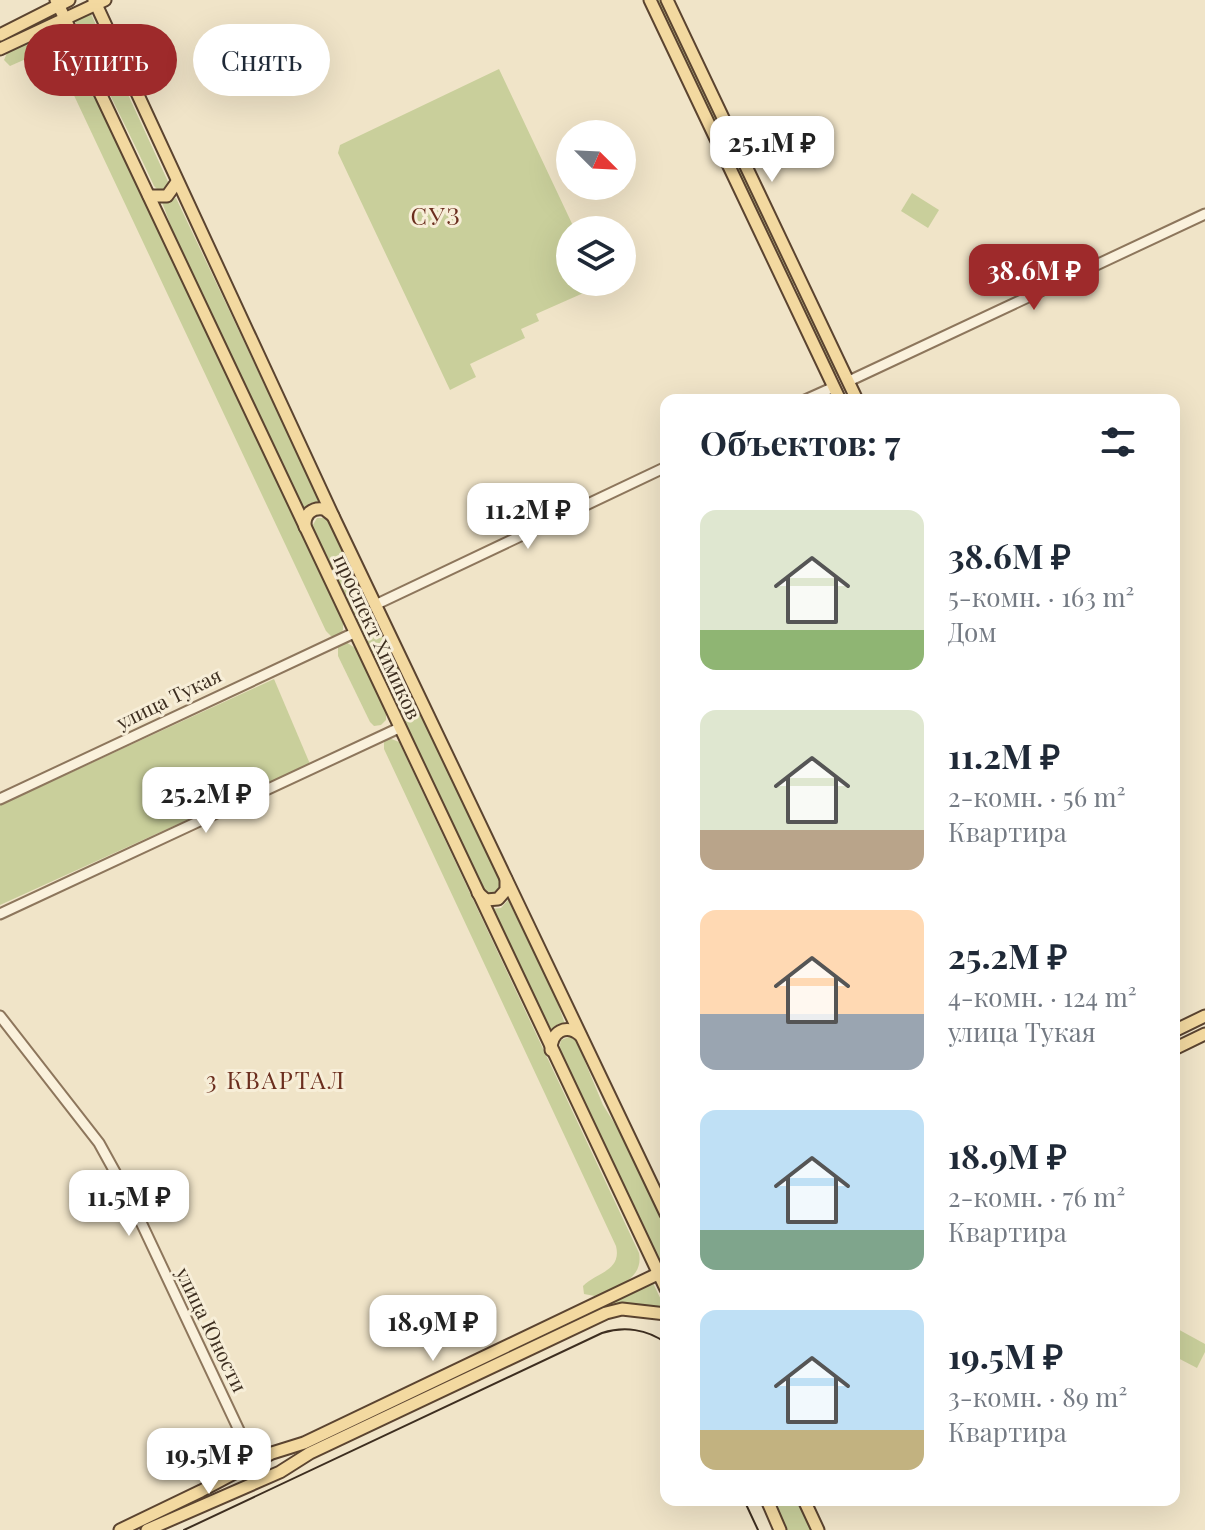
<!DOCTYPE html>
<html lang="ru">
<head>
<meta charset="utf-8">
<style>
  body { margin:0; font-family:"Playfair Display",serif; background:#f6f6f7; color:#1f2937; height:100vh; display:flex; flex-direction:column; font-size:30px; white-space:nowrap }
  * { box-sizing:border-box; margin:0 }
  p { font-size:26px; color:#747a83 }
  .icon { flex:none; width:44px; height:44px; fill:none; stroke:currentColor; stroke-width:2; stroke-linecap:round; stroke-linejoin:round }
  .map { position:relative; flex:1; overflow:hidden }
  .side { position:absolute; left:660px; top:394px; width:520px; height:1112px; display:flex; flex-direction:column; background:#fff; border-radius:16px; box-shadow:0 8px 32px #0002 }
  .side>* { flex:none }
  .hud { position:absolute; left:24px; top:24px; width:516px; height:72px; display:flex; gap:16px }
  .needle { width:52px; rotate:114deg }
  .fabs { position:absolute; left:556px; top:120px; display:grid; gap:16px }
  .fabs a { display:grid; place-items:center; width:80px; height:80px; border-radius:50%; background:#fff; box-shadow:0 8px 32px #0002; font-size:40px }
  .price { position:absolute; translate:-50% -68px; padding:0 18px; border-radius:16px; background:#fff; color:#222; font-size:26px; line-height:52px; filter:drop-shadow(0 2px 4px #0008) }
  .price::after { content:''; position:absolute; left:50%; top:48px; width:24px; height:18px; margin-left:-12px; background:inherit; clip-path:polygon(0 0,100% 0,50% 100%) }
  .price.current { background:#9e2a2b; color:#fff }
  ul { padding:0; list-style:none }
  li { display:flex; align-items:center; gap:24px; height:200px; padding:0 40px }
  li span { display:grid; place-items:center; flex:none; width:224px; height:160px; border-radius:16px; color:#555 }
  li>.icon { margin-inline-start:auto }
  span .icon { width:96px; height:96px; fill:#fffc; stroke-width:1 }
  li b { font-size:34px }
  h2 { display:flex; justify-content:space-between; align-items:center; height:96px; padding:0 40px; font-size:34px }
  .pill { padding:0 28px; border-radius:36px; background:#fff; box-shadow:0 8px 32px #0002; font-size:28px; line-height:72px }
  .pill.current { background:#9e2a2b; color:#fff }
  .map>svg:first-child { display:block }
  .green { fill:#c9cf9b }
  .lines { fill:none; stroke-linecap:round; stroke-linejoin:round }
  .minor-casing { stroke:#8d765c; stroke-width:13 }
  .major-casing { stroke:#5b4430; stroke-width:15 }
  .minor { stroke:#faf1dc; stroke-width:9 }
  .major { stroke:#f3d9a0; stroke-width:11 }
  .tram { stroke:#3d2e20; stroke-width:2 }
  .labels { text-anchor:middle; stroke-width:6; stroke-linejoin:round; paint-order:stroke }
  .street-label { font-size:20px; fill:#3d2e20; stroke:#f7eed8 }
  .quarter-label { font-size:24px; letter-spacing:2px; fill:#6b2e1e; stroke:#f7eed8 }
</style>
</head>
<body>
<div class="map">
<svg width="1205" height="1530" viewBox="0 0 1205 1530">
  <rect width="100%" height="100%" fill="#f0e4c8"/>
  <!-- green -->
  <g class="green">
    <path d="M655,0H661L732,149L727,151Z"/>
    <path d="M91,14L170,186L160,192L154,186C129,131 100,77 75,21Z"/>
    <path d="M51,33L62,34L70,41L343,623V630L339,636H331L326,631L55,55L44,51L10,66L4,60L7,53Z"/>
    <path d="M499,69L575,230H570V282H589L588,291L536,314L539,321L521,329L525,338L470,364L476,377L450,390L338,153L340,145Z"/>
    <path d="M735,156L796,284L790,287L730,159Z"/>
    <path d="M912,193L939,210L928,228L901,211Z"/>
    <path d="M176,198L320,502L310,503L304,510L173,232L162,202Z"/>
    <path d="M800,292L837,372L836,375L795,294Z"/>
    <path d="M317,518H324L330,523L501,882L499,893L489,896L483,891L311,528Z"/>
    <path d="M346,642L355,648L386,712V720L381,725L374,726L370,722L338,656V647Z"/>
    <path d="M274,679L310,764L0,905V805Z"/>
    <path d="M389,738L399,742L639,1253C644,1280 615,1287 595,1296L584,1294L583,1286C597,1272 622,1271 616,1246L384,749V741Z"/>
    <path d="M508,900L555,996L565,1024H558L550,1031L490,909L501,908Z"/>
    <path d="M569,1037L576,1040L603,1105L621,1134L666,1226V1262L661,1265L559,1049L561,1040Z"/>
    <path d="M653,1283L665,1308L621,1305L301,1453L300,1449Z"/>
    <path d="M1174,1327L1205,1344V1352L1197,1368L1174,1356Z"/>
    <path d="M773,1500H797L812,1530H787Z"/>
  </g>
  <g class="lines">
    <defs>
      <g id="minor">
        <path d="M849,381L1205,214"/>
        <path d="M805,400L834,387"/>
        <path d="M375,605L666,467"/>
        <path d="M0,799L354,633"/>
        <path d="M0,914L399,728"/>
        <path d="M0,1016L99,1143L131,1201L254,1462"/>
      </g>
      <g id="major">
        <path d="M56,0L666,1289"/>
        <path d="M94,0L333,516L666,1214"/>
        <path d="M650,0L840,400"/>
        <path d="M667,0L857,400"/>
        <path d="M0,35L69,0"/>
        <path d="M0,49L105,0"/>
        <path d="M149,196H167L177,182"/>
        <path d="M305,527C304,514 312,507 324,509L333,516"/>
        <path d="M478,893L486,900L498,899L506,890V879"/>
        <path d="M1174,1031L1205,1016"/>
        <path d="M1174,1049L1205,1034"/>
        <path d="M551,1050C551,1032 566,1023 580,1035"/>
        <path d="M767,1500L780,1530"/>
        <path d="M804,1500L818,1530"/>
        <path d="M120,1530L201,1491L272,1453L304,1443L666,1270"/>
        <path d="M147,1530L280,1472L310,1453L606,1313L622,1309L666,1314"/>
      </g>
    </defs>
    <!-- minor casing -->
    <use href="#minor" class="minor-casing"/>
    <!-- major casing -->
    <use href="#major" class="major-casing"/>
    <!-- minor -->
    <use href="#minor" class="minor"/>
    <!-- major -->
    <use href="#major" class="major"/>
    <!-- tram -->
    <g class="tram">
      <path d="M744,1500L758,1530"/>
      <path d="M184,1530L602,1333C624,1326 647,1329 666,1343"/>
    </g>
  </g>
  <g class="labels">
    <!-- street labels -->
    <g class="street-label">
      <text transform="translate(377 637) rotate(65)" y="7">проспект Химиков</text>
      <text transform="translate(169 699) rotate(-26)" y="7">улица Тукая</text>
      <text transform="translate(211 1330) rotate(64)" y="7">улица Юности</text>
    </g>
    <!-- quarter labels -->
    <g class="quarter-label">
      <text x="436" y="225">СУЗ</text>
      <text x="276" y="1089">3 КВАРТАЛ</text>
    </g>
  </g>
</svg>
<div class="fabs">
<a><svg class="needle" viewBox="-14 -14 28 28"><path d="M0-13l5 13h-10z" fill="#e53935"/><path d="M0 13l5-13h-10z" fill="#747a83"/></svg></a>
<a><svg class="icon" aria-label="layers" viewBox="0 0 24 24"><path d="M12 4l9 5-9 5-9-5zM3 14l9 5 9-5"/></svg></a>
</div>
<b class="price" style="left:772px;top:184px">25.1M ₽</b>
<b class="price current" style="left:1034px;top:312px">38.6M ₽</b>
<b class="price" style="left:528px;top:551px">11.2M ₽</b>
<b class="price" style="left:206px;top:835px">25.2M ₽</b>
<b class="price" style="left:129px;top:1238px">11.5M ₽</b>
<b class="price" style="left:433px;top:1363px">18.9M ₽</b>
<b class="price" style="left:209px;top:1496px">19.5M ₽</b>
<div class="hud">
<a class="pill current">Купить</a>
<a class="pill">Снять</a>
</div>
<section class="side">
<h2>Объектов: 7<svg class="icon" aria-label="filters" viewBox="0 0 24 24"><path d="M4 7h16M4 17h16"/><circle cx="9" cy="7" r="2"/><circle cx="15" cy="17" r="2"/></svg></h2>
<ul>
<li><span style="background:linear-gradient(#dfe7d0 75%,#8fb573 0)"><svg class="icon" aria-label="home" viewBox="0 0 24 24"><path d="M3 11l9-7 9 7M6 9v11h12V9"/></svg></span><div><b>38.6M ₽</b><p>5-комн. · 163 m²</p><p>Дом</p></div></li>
<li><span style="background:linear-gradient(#dfe7d0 75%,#b9a48a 0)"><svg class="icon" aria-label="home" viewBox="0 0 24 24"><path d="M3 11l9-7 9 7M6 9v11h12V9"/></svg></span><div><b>11.2M ₽</b><p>2-комн. · 56 m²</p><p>Квартира</p></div></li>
<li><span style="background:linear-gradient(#ffd9b3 65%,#9aa5b1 0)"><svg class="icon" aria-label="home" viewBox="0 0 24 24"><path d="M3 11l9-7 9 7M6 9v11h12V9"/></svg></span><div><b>25.2M ₽</b><p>4-комн. · 124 m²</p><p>улица Тукая</p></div></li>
<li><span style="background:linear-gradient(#bfe0f5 75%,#7fa58c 0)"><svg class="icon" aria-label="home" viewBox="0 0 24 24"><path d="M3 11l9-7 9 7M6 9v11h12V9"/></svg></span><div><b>18.9M ₽</b><p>2-комн. · 76 m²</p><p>Квартира</p></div></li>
<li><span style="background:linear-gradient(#bfe0f5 75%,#c2b280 0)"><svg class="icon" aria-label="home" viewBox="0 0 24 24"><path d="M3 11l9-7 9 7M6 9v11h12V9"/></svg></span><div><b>19.5M ₽</b><p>3-комн. · 89 m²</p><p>Квартира</p></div></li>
</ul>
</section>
</div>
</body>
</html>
